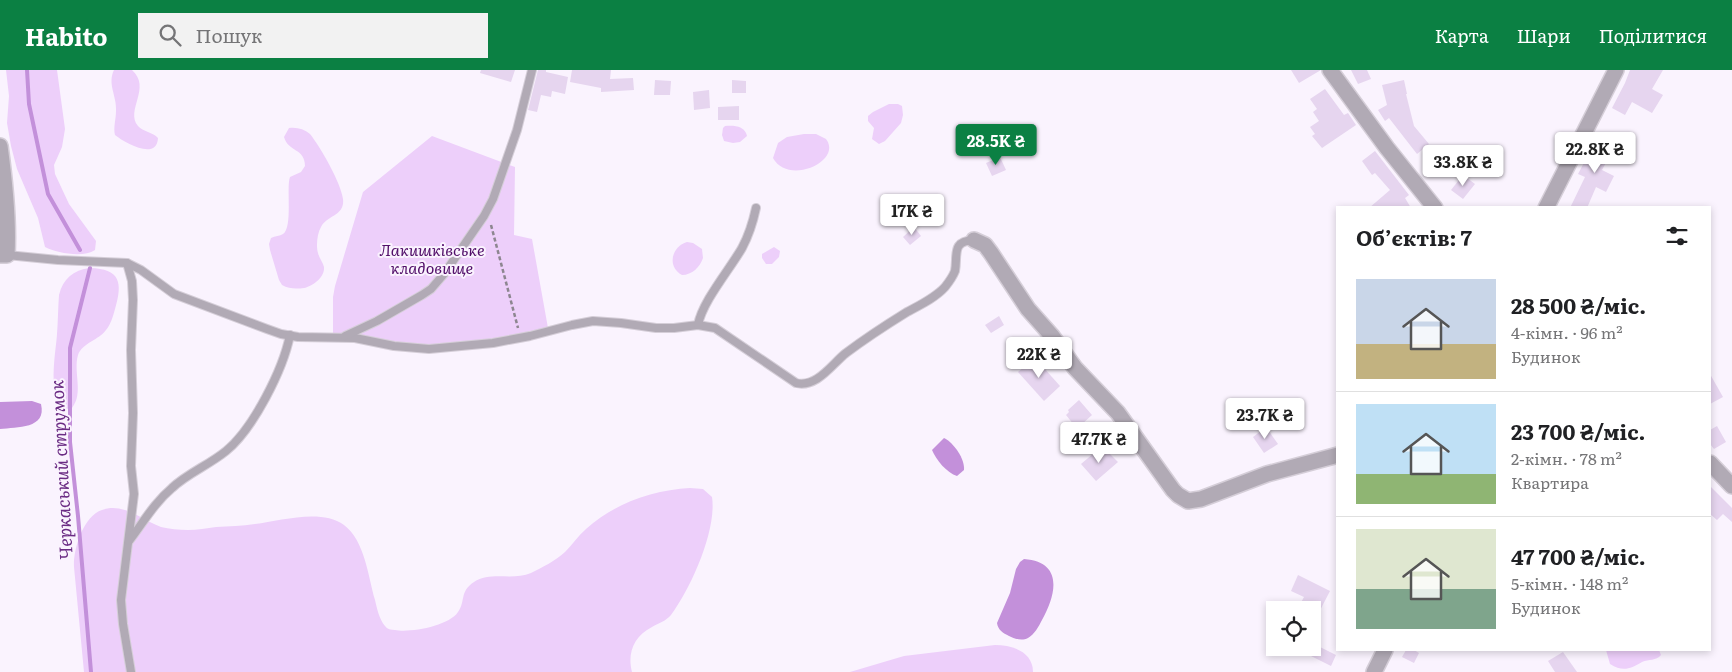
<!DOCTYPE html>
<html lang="uk">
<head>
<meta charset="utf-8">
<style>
  body { margin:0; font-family:Literata,serif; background:#f2f2f2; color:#202124; height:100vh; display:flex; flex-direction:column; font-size:19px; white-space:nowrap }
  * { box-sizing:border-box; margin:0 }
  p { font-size:16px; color:#757577 }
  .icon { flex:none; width:28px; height:28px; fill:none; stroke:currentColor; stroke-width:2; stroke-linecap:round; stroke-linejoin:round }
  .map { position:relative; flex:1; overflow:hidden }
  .details { position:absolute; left:1336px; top:136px; width:375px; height:445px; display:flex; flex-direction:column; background:#fff; border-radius:0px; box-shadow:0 2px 8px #0003 }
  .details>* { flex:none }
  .buttons { position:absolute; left:1266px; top:531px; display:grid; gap:10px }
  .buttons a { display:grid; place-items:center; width:55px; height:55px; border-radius:0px; background:#fff; box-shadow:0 2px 8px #0003; font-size:25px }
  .price { position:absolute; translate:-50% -42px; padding:0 11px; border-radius:5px; background:#fff; color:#222; font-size:16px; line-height:32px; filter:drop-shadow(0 1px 2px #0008) }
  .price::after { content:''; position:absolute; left:50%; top:30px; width:15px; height:11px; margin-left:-8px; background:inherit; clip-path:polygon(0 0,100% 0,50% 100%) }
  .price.on { background:#0b8043; color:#fff }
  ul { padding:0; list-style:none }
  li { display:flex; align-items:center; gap:15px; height:125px; padding:0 20px }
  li+li { border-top:1px solid #e0e0e0 }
  li span { display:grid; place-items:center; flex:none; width:140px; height:100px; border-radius:0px; color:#555 }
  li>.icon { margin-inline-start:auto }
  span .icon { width:60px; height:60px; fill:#fffc; stroke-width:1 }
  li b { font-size:21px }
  h2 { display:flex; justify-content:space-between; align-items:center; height:60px; padding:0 20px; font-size:21px }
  header { display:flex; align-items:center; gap:30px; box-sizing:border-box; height:70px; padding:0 25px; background:#0b8043; color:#fff }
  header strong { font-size:24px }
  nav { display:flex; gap:28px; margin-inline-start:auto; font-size:18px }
  .search { width:350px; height:45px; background:#f2f2f2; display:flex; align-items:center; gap:12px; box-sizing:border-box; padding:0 18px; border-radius:0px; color:#757577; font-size:19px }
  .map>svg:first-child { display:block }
  .green { fill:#edcffa }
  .water { fill:#c390da }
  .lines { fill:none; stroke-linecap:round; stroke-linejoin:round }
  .stream { stroke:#c390da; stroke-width:4 }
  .building { fill:#e6d5ef }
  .service-casing { stroke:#d5ced8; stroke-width:10 }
  .minor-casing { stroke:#d5ced8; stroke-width:18 }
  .path { stroke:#8d8690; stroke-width:2.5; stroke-dasharray:4 2.5; stroke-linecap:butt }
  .service { stroke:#b1aab5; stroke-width:8 }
  .minor { stroke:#b1aab5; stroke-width:15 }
  .labels { text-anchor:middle; stroke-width:4; stroke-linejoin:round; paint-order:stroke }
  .park-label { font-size:16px; font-style:italic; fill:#510e69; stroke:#faf3fe }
  .water-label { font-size:18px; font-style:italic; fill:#6b2c84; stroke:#faf3fe }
</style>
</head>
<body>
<header>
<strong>Habito</strong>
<div class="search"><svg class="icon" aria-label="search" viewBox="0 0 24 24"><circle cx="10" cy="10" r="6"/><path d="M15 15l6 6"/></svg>Пошук</div>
<nav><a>Карта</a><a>Шари</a><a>Поділитися</a></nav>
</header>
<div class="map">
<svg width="1732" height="602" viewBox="0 0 1732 602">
  <rect width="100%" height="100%" fill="#faf3fe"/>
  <!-- green -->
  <g class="green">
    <path d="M6,0H57L65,59L62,77L54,95L55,104L69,134L96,171L95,180C83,188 57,183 45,177L38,148L17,99L11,76L7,53L9,26Z"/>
    <path d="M114,0H132C152,18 125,40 138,56C143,62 153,62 158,68C157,91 125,73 115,65C113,58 116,49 116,41C117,26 107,14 114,0Z"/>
    <path d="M889,34H898L902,36L903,45L901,53L885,71L879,74L872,69L874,58L868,51V46L873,42Z"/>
    <path d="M725,56C734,55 745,56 747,66L740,72L733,73L724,71L722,65L723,58Z"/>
    <path d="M289,58C297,57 304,59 310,64C321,78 341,113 343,129C345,146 327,145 321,157C317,164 316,176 318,183C319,188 323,192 324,197C325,207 313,216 304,218C296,219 289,219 282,215L279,210L270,180L269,174L271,168C275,166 280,166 283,164C293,157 286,117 290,107L301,102L305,96C305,78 288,82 284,67Z"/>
    <path d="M804,64H816L826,69C843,91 788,116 773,88L778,73L787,67Z"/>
    <path d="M432,66L515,97L514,165L532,169L548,258C509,267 469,276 429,275C397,275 365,268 333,263V227L335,216L363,122Z"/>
    <path d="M687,172L693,173L702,179L703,188C700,197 692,205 682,205C667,197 671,177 687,172Z"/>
    <path d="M774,177L780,181L779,187L772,194H766L762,188V184Z"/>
    <path d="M90,198C120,199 123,212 115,239C113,246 111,254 106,260C99,270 82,273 78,285C73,302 84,323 72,338L66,339C46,329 56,282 57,264C58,251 58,238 59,225C63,209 73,200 90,198Z"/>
    <path d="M690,418L703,419L712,427C717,460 691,518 671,545C666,551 659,553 652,557C634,566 627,583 632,602H84L74,497C73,480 83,446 102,440C123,432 142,450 161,457C169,459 179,460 188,460C197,460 207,458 216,457C229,456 242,456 255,454C280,451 321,438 344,455C365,471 368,506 375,530C377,538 379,549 385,556C387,559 391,560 395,560C410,563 449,556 458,542C466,531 459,522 474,512C490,501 513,511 531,503C543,497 555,491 565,482C572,475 578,466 586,459C615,433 653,420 690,418Z"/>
    <path d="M995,575C1013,575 1033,582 1033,602H850L904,586Z"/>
    <path d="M1606,580H1659L1661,585C1656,591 1649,589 1642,592C1630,599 1623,602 1610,594Z"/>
  </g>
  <!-- water -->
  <g class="water">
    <path d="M32,331L41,334C47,359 17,357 0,359V332Z"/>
    <path d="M944,368C954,373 965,389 964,400L957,406C947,403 936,390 932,380Z"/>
    <path d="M1024,489C1064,492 1056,525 1042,550C1039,556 1034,565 1028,568C1022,571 1015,569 1009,566C1003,563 998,560 997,553L1010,523L1016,499L1020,492Z"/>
  </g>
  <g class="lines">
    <!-- stream -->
    <g class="stream">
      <path d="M27,0L29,34L48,124L80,180"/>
      <path d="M90,198L70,278V372L78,446L91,602"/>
    </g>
  </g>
  <!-- building -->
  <g class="building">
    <path d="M481,0H515L511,12L480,3Z"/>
    <path d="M538,0H546V2L568,7L565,24L552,21L551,27L541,25L537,42L528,40Z"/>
    <path d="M572,0H611L610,9L633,8L634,20L601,22V18L570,12Z"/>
    <path d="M1291,0H1321L1299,13Z"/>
    <path d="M1351,0H1367L1371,9L1358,14Z"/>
    <path d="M1630,0H1663L1652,19L1663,25L1652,43L1632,32L1625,45L1612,38L1625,13Z"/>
    <path d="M655,10L671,11L670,25H654Z"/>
    <path d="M732,10L746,11V23H732Z"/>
    <path d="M1404,10L1407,24H1406L1414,56L1429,74L1417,84L1389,48L1385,51L1378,40L1387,35L1382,15Z"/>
    <path d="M1325,19L1344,45L1348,43L1356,55L1322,78L1312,66L1315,64L1310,57L1319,51L1313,42L1317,39L1310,29Z"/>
    <path d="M709,20L710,38L694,40L693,22Z"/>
    <path d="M739,36V50H718V37Z"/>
    <path d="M1601,66L1616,74L1602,100L1614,106L1606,122L1596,117L1587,138H1570L1585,107L1578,104L1586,89L1588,90Z"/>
    <path d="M1375,81L1409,125L1405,128L1411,138H1369L1390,120L1375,103L1372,105L1362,91Z"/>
    <path d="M1000,87L1006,100L992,106L986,93Z"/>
    <path d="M1463,105L1475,114L1463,129L1451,120Z"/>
    <path d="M914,157L921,166L910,175L903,167Z"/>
    <path d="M999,246L1004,255L991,263L985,255Z"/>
    <path d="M1035,288L1060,316L1044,331L1018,302Z"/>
    <path d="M1710,304L1723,327L1710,334Z"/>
    <path d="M1079,330L1092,345L1081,355L1078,352L1074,355L1066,345L1069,342L1068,340Z"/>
    <path d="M1717,356L1726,372L1714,379L1710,374V360Z"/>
    <path d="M1266,357L1278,374L1264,383L1253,367Z"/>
    <path d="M1100,378L1105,383L1107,381L1118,392L1096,411L1081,394Z"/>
    <path d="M1710,416L1732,438V452L1723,444L1717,450L1710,444Z"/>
    <path d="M1298,505L1330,521L1312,556V540H1297L1304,527L1291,521Z"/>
    <path d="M1316,575L1336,585L1331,596L1311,586Z"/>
    <path d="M1406,580H1414L1419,583L1414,593L1402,587Z"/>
    <path d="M1563,582L1577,602H1555L1548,591Z"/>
  </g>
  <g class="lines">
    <defs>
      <g id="service">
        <path d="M7,185L58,190L127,193L141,200L174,224L267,259L281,264L298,267L355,268L394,276L429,279L493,273L530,266L572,255L593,251L621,253L656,258H674L698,255L715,258L796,313C817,318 832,294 846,283C866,268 886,255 907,242C920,235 935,228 945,217C949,212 953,206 955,201C958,185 951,171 974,170"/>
        <path d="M127,193L132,211L133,230L131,280L133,343L131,396L134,424L121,530L123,554L131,602"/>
        <path d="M698,255C702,232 730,199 742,178C749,165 753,152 756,138"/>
        <path d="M345,266L377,251L422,225L431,219L444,204L484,146L493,129L517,60L532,0"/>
        <path d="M129,471C143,453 154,433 172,418C188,403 209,395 226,381C253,359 283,300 290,265"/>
      </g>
      <g id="minor">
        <path d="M1330,0L1387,78L1435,138"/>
        <path d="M0,76C5,112 9,149 7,185H0"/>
        <path d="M1546,138L1616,0"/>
        <path d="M974,170L985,175L991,183L1028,239L1052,266L1075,298L1118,343L1173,420L1178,425L1188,431L1201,429L1267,404L1338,385"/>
        <path d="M1710,393L1732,416"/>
        <path d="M1374,602L1385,580"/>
      </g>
    </defs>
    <!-- service casing -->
    <use href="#service" class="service-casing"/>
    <!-- minor casing -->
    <use href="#minor" class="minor-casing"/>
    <!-- path -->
    <path class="path" d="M491,155L518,258"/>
    <!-- service -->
    <use href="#service" class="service"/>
    <!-- minor -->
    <use href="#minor" class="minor"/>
  </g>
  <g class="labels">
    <!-- park labels -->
    <g class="park-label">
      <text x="432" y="186">Лакишківське<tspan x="432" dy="18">кладовище</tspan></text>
    </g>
    <!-- water labels -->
    <g class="water-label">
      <text transform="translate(62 400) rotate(-93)" y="6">Черкаський струмок</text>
    </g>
  </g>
</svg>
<div class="buttons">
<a><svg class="icon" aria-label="locate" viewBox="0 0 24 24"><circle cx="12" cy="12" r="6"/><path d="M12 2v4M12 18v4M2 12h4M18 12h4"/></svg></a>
</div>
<b class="price on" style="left:996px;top:96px">28.5K ₴</b>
<b class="price" style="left:1595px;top:104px">22.8K ₴</b>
<b class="price" style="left:1463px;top:117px">33.8K ₴</b>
<b class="price" style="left:912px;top:166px">17K ₴</b>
<b class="price" style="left:1039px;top:309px">22K ₴</b>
<b class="price" style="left:1265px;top:370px">23.7K ₴</b>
<b class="price" style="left:1099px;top:394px">47.7K ₴</b>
<section class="details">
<h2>Об’єктів: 7<svg class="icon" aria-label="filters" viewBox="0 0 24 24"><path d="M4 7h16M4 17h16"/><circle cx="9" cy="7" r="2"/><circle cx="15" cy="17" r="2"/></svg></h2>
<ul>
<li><span style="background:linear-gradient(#c9d6e8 65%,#c2b280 0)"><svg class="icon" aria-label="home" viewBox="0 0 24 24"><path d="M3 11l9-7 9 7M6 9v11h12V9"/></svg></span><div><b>28 500 ₴/міс.</b><p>4-кімн. · 96 m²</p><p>Будинок</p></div></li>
<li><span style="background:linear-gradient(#bfe0f5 70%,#8fb573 0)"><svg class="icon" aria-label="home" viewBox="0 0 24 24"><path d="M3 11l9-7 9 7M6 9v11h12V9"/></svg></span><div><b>23 700 ₴/міс.</b><p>2-кімн. · 78 m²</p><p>Квартира</p></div></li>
<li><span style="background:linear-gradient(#dfe7d0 60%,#7fa58c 0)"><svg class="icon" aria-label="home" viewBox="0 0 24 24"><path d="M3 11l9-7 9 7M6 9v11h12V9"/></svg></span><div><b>47 700 ₴/міс.</b><p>5-кімн. · 148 m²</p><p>Будинок</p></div></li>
</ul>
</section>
</div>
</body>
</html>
